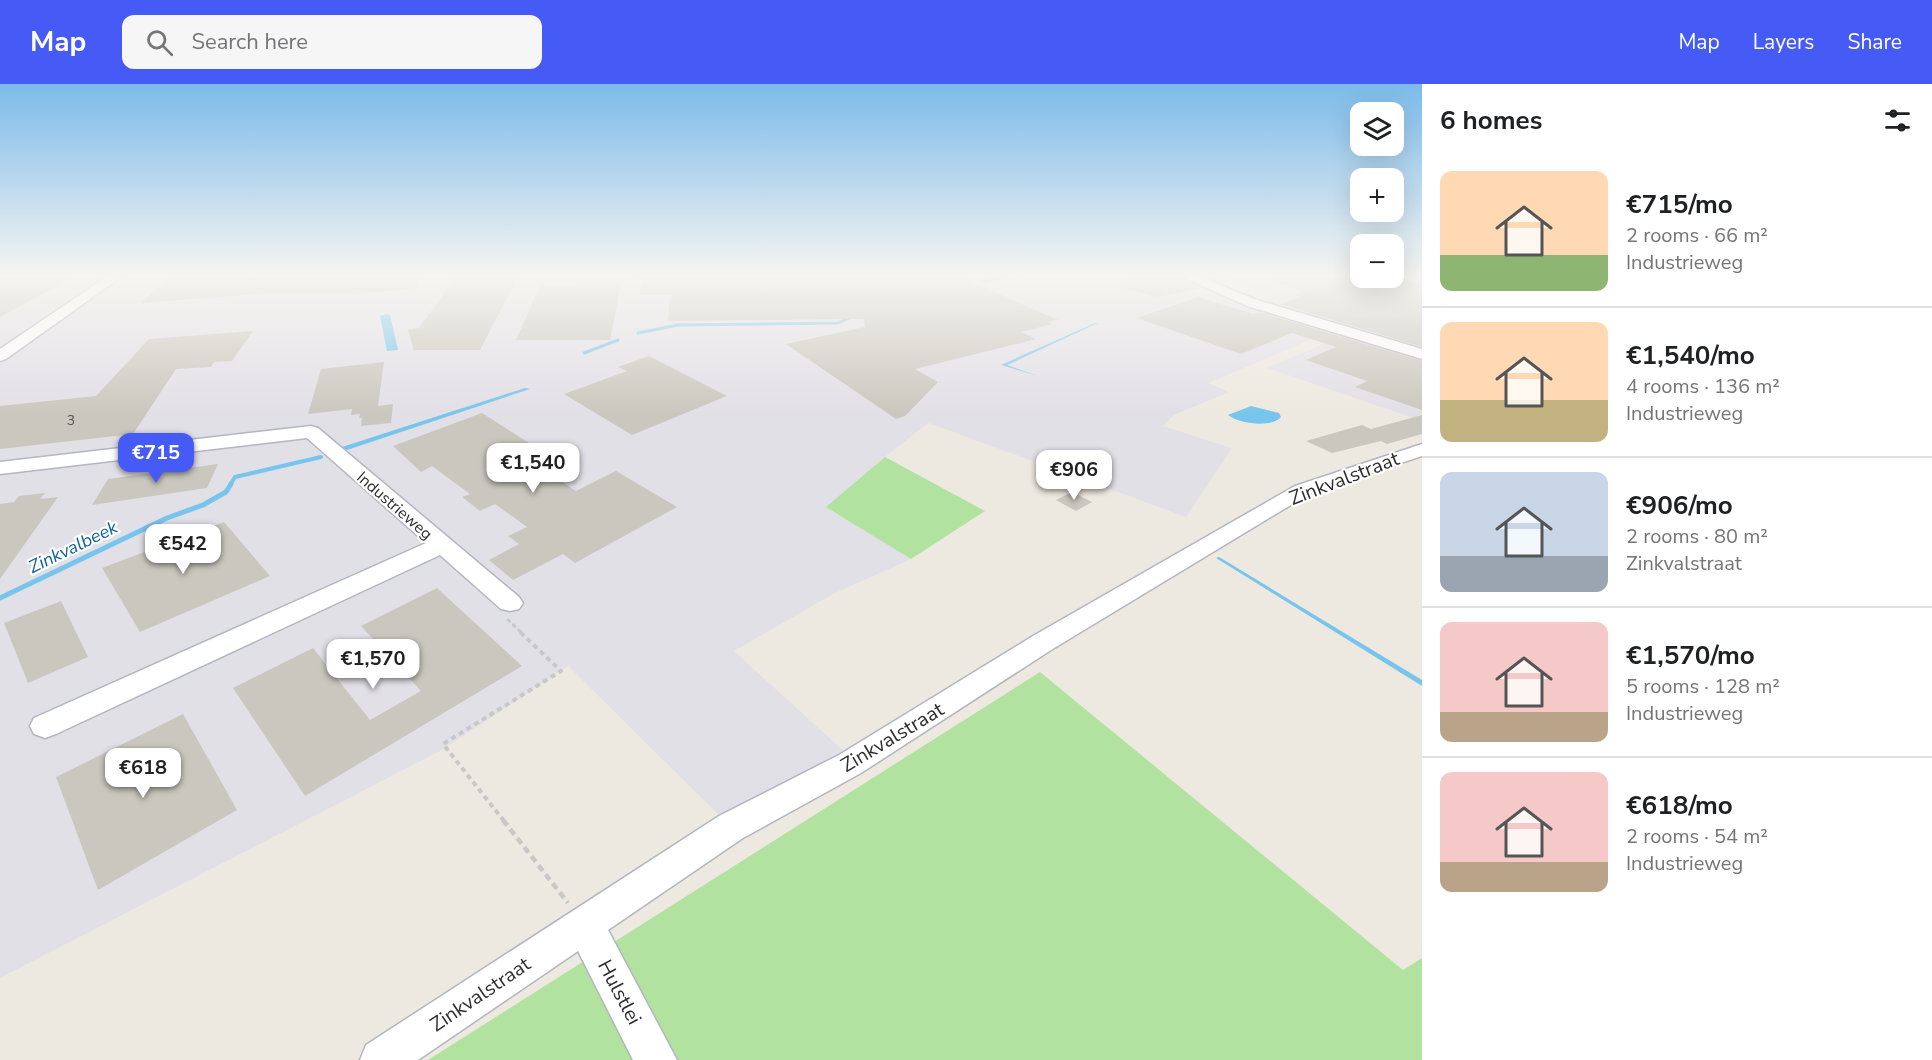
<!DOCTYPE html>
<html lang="en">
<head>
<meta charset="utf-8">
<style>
  body { margin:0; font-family:"Nunito Sans",sans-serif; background:#f6f6f6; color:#202124; height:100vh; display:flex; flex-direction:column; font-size:22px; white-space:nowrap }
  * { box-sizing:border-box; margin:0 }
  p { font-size:20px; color:#757577 }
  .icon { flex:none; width:33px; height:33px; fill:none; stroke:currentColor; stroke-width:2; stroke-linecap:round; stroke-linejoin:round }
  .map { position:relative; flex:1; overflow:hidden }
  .panel { display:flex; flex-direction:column; background:#fff; width:510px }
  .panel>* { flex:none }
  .tools { position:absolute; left:1350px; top:18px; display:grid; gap:12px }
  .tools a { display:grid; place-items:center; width:54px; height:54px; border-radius:12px; background:#fff; box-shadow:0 6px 24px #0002; font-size:30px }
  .price { position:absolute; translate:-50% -51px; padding:0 14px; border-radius:12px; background:#fff; color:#222; font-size:20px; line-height:39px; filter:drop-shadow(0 2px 3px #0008) }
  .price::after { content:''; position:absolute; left:50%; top:36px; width:18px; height:14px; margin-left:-9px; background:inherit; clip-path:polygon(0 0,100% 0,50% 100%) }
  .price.current { background:#465bf5; color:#fff }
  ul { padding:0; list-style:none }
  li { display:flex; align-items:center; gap:18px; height:150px; padding:0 18px }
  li+li { border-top:2px solid #e0e0e0 }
  li span { display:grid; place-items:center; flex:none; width:168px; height:120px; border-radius:12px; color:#555 }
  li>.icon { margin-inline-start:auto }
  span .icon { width:72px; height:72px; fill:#fffc; stroke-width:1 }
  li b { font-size:26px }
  h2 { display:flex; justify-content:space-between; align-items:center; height:72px; padding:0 18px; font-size:26px }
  header { display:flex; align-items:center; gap:36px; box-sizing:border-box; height:84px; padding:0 30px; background:#465bf5; color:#fff }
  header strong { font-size:28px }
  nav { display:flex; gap:33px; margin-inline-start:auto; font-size:21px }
  .search { width:420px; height:54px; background:#f6f6f6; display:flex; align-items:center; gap:15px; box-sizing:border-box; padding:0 21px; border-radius:12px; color:#757577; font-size:22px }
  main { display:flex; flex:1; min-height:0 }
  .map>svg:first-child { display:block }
  .industrial { fill:#e2e0e7 }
  .green { fill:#b1e29f }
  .water { fill:#77c5ec }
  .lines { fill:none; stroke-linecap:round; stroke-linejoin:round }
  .stream-far2 { stroke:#77c5ec; stroke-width:3 }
  .stream-far1 { stroke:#77c5ec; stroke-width:4 }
  .stream { stroke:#77c5ec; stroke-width:5 }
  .building { fill:#cac7be }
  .minor-casing { stroke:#b3b5c0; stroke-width:3 }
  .path-far3 { stroke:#c8c8c8; stroke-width:1.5; stroke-dasharray:3 1.5; stroke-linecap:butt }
  .path-far2 { stroke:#c8c8c8; stroke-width:3; stroke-dasharray:4.5 3; stroke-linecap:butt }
  .path-far1 { stroke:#c8c8c8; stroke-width:4; stroke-dasharray:5 4; stroke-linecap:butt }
  .path { stroke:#c8c8c8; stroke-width:4.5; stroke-dasharray:7 4.5; stroke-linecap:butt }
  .minor { fill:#fff; fill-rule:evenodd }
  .labels { text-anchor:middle; stroke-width:4.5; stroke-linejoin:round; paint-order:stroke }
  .number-label { font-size:14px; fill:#545451 }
  .street-label { font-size:16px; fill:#2d2d2d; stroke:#fff }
  .water-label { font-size:18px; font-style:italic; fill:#12639c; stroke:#fff }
  .near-street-label { font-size:20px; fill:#2d2d2d; stroke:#fff }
</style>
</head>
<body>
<header>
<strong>Map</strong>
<div class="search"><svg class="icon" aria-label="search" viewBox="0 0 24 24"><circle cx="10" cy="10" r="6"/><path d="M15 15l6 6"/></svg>Search here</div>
<nav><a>Map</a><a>Layers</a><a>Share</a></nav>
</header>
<main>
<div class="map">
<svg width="1422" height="976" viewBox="0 0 1422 976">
  <rect width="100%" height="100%" fill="#eee9e0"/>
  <!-- industrial -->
  <g class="industrial">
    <path d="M0,193H1179L1247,221L1331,247L1209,299L1229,308L1174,331L1163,342L1232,364L1186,433L928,339L885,373L827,423L911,475L833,510L734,567L858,680L731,743L568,582L442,666L0,894Z"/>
    <path d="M1221,193H1422V266L1261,218L1273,211Z"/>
    <path d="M1344,251L1422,274V337L1267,284Z"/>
  </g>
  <!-- green -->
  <g class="green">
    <path d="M885,373L985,427L911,475L826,423Z"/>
    <path d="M1040,588L1403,886L1422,874V976H428Z"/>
  </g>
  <!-- water -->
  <g class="water">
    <path d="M386,230L390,231L398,266L387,267L380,232Z"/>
    <path d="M1095,239H1098L1007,281L1038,292L1001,281Z"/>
    <path d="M525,304L530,305L347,366L342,363Z"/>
    <path d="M1251,322L1279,329L1281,333C1272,344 1239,340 1228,331Z"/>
    <path d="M1219,473L1422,596V602L1216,474Z"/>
  </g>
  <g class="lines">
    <!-- stream-far2 -->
    <g class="stream-far2">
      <path d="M984,198L1003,193"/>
      <path d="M638,249L678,241L838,239L854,232"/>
      <path d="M584,269L618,256"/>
    </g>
    <!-- stream-far1 -->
    <path class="stream-far1" d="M230,401L235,393L321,373"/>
    <!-- stream -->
    <path class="stream" d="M0,514L167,434L203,421L226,408L231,400"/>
  </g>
  <!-- building -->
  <g class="building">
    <path d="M0,193H74L0,233Z"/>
    <path d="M170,193H417V204L355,210H260L141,219Z"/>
    <path d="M456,193H518L480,266H414L408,246L419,244Z"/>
    <path d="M961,193L1058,236L1048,238L1053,240L1021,248L1036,255L915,285L938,298L905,332L896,335L786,260L865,243L864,235L668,237L670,211H639L642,195Z"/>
    <path d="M1130,193H1181L1202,204L1158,213L1119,203L1120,201L1141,199Z"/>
    <path d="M1276,193H1394L1422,201V263L1280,220L1300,213L1293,212L1305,206L1275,198Z"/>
    <path d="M621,200L610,256H516L540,201Z"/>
    <path d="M1198,213L1253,230L1259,228L1422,277V326L1355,303L1367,297L1306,276L1336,263L1292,249L1241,270L1137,234Z"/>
    <path d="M253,247L232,277L214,278L211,283L176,285L133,350L0,365V322L96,312L149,255Z"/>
    <path d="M649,272L727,312L632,351L564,310L627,287L618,283Z"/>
    <path d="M384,278L378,322L393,320L391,339L361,342L362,334H359L360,330L351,331L352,325L308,330L321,285Z"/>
    <path d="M482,329L529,359L513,366L576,407L616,387L677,423L575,479L563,470L513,496L489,476L519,460L508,452L527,443L495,420L480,427L462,413L470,410L432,382L421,388L393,362Z"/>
    <path d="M1422,331V350L1387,360L1381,357L1332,369L1306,357L1362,341L1371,345Z"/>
    <path d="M218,380L207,404L92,421L108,395Z"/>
    <path d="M1072,408L1092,418L1076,427L1056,416Z"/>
    <path d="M45,409L40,415L58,413L0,495V420L14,418L19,412Z"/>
    <path d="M224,438L270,492L140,548L102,484Z"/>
    <path d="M437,504L522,582L305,712L233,604L313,564L370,636L421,607L361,542Z"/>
    <path d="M61,517L88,573L28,599L4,539Z"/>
    <path d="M183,630L237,726L98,806L56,693Z"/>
  </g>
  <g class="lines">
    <defs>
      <g id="minor">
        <path d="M106,193H121L6,275L0,277V265Z"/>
        <path d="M1183,193H1201L1257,216L1422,265V275L1247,222Z"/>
        <path d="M311,342L318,344L519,513L523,519L519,525L510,527L501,525L440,471L56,650L45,654L34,650L30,642L34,634L426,459L307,354L0,390V378Z"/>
        <path d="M1422,360V372L1309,410L1051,566L861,689L743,754L608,846L677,976H633L578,867L418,976H360L366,961L719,732L839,671L1033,552L1295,402Z"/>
      </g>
    </defs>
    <!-- minor casing -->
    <use href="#minor" class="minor-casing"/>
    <!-- path-far3 -->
    <path class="path-far3" d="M633,194L673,193"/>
    <!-- path-far2 -->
    <path class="path-far2" d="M507,535L522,549"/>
    <!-- path-far1 -->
    <path class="path-far1" d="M504,737L443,660L561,587L520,548"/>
    <!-- path -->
    <path class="path" d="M503,736L568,819"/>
    <!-- minor -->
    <use href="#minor" class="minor"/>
  </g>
  <!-- sky -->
  <linearGradient id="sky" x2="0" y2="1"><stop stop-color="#7bbbea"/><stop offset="0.58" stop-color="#f7f5f1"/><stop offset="1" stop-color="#f7f5f1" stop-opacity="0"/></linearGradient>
  <rect width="1422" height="330" fill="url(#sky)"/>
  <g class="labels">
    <!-- number labels -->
    <g class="number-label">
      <text x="71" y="341">3</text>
    </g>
    <!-- street labels -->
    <g class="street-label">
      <text transform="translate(395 421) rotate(41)" y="6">Industrieweg</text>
    </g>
    <!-- water labels -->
    <g class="water-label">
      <text transform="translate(73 463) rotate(-26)" y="6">Zinkvalbeek</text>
    </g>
    <!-- near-street labels -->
    <g class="near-street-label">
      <text transform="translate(1344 394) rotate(-21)" y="7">Zinkvalstraat</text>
      <text transform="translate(892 653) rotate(-31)" y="7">Zinkvalstraat</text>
      <text transform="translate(620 908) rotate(62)" y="7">Hulstlei</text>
      <text transform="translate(480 910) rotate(-34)" y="7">Zinkvalstraat</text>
    </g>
  </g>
</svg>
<div class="tools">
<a><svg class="icon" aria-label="layers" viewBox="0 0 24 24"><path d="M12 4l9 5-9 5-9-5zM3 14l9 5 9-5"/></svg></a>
<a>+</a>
<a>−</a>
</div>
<b class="price current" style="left:156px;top:400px">€715</b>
<b class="price" style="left:533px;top:410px">€1,540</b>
<b class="price" style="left:1074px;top:417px">€906</b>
<b class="price" style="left:183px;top:491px">€542</b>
<b class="price" style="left:373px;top:606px">€1,570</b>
<b class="price" style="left:143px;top:715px">€618</b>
</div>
<section class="panel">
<h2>6 homes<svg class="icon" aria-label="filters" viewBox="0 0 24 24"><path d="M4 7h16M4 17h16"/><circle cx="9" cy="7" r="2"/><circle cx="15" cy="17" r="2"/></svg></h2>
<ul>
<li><span style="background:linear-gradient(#ffd9b3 70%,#8fb573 0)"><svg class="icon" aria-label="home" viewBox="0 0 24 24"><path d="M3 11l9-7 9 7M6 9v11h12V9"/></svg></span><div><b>€715/mo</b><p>2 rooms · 66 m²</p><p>Industrieweg</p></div></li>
<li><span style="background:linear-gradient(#ffd9b3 65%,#c2b280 0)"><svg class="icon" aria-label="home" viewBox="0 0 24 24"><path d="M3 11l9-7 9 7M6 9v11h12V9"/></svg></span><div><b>€1,540/mo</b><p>4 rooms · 136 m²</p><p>Industrieweg</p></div></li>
<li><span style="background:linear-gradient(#c9d6e8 70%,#9aa5b1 0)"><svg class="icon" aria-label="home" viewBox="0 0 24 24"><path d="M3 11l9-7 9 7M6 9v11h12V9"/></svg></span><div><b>€906/mo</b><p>2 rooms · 80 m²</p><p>Zinkvalstraat</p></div></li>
<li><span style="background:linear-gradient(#f6c9c9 75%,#b9a48a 0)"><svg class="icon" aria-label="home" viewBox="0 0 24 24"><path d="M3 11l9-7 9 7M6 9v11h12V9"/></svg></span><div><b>€1,570/mo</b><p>5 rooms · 128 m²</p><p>Industrieweg</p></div></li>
<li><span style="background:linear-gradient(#f6c9c9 75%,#b9a48a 0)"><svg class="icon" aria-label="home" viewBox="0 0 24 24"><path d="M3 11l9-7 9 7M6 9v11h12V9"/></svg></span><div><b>€618/mo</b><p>2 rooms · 54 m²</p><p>Industrieweg</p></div></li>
</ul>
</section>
</main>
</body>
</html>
